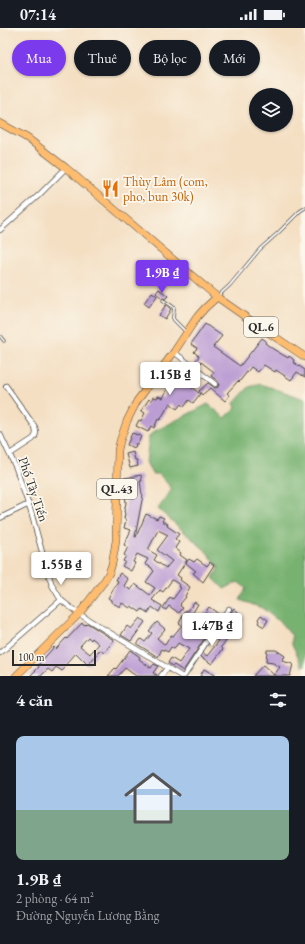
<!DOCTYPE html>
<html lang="vi">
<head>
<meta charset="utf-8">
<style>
  body { margin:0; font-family:"EB Garamond",serif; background:#242831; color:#f1f3f6; height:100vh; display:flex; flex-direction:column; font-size:15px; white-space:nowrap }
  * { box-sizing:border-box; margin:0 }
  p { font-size:13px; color:#9ea1a6 }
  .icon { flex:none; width:22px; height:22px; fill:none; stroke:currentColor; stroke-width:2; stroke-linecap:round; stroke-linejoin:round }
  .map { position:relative; height:648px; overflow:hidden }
  .side { display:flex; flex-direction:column; background:#171b24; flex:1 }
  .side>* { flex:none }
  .hud { position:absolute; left:12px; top:12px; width:281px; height:36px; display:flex; gap:8px }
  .controls { position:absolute; left:249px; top:60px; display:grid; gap:8px }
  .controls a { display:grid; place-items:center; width:44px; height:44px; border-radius:50%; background:#171b24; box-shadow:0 1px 3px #0004; font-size:20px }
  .scale { position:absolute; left:12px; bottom:10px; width:84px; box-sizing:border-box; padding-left:4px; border:2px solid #2b2b2b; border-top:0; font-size:11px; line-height:14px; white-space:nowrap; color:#2b2b2b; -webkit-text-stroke:3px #fbf7ec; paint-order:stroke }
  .price { position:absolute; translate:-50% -34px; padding:0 9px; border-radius:4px; background:#fff; color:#222; font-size:13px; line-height:26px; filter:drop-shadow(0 1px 2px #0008) }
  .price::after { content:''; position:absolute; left:50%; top:24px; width:12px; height:9px; margin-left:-6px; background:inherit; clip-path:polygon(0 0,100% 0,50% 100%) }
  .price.current { background:#7c3aed; color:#fff }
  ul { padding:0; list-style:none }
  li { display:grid; align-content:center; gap:8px; height:212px; padding:0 16px }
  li+li { border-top:1px solid #363941 }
  li span { display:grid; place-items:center; height:124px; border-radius:8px; color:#555 }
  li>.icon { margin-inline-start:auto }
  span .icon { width:72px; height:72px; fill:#fffc; stroke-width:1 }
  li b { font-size:17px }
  h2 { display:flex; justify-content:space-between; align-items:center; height:48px; padding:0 16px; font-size:17px }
  .tag { padding:0 14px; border-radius:18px; background:#171b24; box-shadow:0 1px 3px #0004; font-size:14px; line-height:36px }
  .tag.current { background:#7c3aed; color:#fff }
  .status { display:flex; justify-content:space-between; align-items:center; height:28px; padding:0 20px; background:#171b24; direction:ltr }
  .status svg { height:11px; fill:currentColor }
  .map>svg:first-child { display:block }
  .forest { fill:#78b271; stroke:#526e4e }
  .building { fill:#bb9dd3; fill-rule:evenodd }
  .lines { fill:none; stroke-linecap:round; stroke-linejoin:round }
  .service-casing { stroke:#494642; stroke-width:3.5 }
  .minor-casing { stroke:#494642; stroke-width:6 }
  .trunk-casing { stroke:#494642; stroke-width:8 }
  .service { stroke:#fff; stroke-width:2 }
  .minor { stroke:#fff; stroke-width:4.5 }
  .trunk { stroke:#fdbc6f; stroke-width:7 }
  .labels { text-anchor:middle; stroke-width:3.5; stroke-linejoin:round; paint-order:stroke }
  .shield { fill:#fbf7ec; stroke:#696865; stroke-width:1 }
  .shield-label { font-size:12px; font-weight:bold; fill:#2b2b2b }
  .food-label { font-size:13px; fill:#c56008; stroke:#fbf7ec; text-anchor:start }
  .street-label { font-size:13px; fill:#2b2b2b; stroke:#fbf7ec }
</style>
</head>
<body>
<div class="status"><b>07:14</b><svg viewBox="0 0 49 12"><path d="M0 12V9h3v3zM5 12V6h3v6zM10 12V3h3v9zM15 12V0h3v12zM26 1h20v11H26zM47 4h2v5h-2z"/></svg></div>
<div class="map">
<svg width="305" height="648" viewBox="0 0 305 648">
  <rect width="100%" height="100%" fill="#fbf7ec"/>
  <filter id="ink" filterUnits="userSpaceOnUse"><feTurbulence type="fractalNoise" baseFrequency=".025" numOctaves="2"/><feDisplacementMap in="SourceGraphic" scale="8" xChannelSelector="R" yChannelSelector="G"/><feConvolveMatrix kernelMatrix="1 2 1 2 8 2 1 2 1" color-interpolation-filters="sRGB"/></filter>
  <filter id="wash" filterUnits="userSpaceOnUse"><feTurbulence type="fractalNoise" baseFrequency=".012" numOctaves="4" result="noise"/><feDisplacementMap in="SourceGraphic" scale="16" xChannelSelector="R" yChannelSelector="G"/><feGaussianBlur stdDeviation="0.9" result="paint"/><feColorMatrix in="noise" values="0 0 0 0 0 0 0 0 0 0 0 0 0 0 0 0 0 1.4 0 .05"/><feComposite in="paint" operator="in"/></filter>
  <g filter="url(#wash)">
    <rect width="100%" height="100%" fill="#f4dfc3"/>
    <!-- forest -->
    <path class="forest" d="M261,356L305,371V637L303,639L292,616V608L280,594L262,580L240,572L246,560L238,554L224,561L213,550L219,539L205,522L158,481L172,461L159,446H152L146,434L149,409L153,404L208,376L225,390L236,380L234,375L249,359Z"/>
    <g id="blocks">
      <!-- building -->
      <g class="building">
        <path d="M159,261L168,268L165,271L162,270L156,265Z"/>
        <path d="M152,264L157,268L149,279L144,275Z"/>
        <path d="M166,277L171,281L165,291L159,287Z"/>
        <path d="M205,296L222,308L213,319L240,338L262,310L266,313L265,315L273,321L288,330L289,328L294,332L293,334L305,342V349L297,344L291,352L276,342L275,344L264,337L258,344L251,339L239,354L238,353L227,365L230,367L225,373L210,360L202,367L199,363L208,355L215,360L218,359L219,356L218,353L211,348L214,344L201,334L198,338L194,335L199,328L194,324L197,320L191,316Z"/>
        <path d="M182,335L199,348L191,359L200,366L193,375L189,372L184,379L181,376L177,381L170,375L160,392L158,391L154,400L151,398L148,404L136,398L139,392L141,393L145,385L141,383L149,371L151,373L153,369L157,370L158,368L163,370L168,360L161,357L171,343L172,344L177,338L179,339Z"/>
        <path d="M132,405L141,408L138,416L136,415L135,420L127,417Z"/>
        <path d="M133,424L135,432H137L138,438L130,440L126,426Z"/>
        <path d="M141,447L142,453H140L142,466L143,467L135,509H136L146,486L157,491L159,488L164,490L162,493L168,496L167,498L179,506L175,511L179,514L175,520L181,525L180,527L187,532L177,547L181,550L180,552L190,559L185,568L186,569L180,576H181L180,578L183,580L179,585L169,578L166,582L163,580L170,569L173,571L181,560L179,559L180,557L172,552L163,564L160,562L152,572L162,578L159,584L152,579L148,585L142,581L140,584L131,578L130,580L122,575L120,579L111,574V572L108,570L118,553L116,552L120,545L128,551L124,558L131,562L135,556L150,567L155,560L146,554L154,543L152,541V540L145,536L148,531L137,526L133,534L135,535L131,543L122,538L125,534L123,533L126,528L124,527L128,519L124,517L131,502L124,500L126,492L124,491L125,485L124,484L126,475L125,465L127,466L124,450ZM158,502L168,507L157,522L172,533L166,540L154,532L157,527L148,522Z"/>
        <path d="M189,531L194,534L197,531L207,538L210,534L214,537L203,554L193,545L196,543L186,535Z"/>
        <path d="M194,574L198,576L192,586L195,588L192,592L200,597L206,588L203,587L209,579L220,587L183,643L174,637L173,638L168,635L171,630L179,635L189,621L178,615L174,621L171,619L168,624L162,621L158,629L137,616L141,611L145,614L152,605L149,603L157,594L165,601L157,610L165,617L171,607L173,608L182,597L179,595L186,582L188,583Z"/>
        <path d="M234,580L244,590L235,600L236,602L232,606L226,599L230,596L228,594L234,589L230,586Z"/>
        <path d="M261,587L268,592L264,599L258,595L259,593L258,591Z"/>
        <path d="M140,590L145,594L131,613L121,607L127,598L131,601Z"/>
        <path d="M82,595L85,597L87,595L114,612L104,625L100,622L88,637L76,625L64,639L65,640L62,643L56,639L52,644L48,641L41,648H30L39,639L38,637L54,619L56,621L66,610L67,611ZM88,609L91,612L92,610L99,616L90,626L80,618Z"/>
        <path d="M217,604L227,612L221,619L223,621L212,636L201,629L203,625L207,628L219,613L214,609Z"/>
        <path d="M130,622L140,629L139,631L151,640L154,636L158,638L153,645L157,647V648H136L125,640L118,648H108L115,640L116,641Z"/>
        <path d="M267,622H276L285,628L282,633L293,636L290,648H253L263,637L274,647L280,639L273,635L266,634Z"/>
        <path d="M204,641L216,648H200Z"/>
      </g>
    </g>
  </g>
  <g filter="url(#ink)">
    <use href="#blocks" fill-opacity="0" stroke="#494642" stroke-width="1"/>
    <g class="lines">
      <defs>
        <g id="service">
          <path d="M218,268L230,257L260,221L279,204L300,183L305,180"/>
          <path d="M163,272L172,278L174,280L173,290L174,292L186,304"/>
          <path d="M0,308L4,313"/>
        </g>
        <g id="minor">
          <path d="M0,202L39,167L66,140"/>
          <path d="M174,324L215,356"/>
          <path d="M6,358L35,399C36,404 37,407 33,411L10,426"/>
          <path d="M0,406L16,440L21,455L31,484L47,542L52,557L61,572L79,586L181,648"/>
          <path d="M0,490L29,476"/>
          <path d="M0,625L61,572"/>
          <path d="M161,648L167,640"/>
          <path d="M184,648L224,587L229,581"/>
        </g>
        <g id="trunk">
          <path d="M0,95L27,110L66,140L217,269L247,290L305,329"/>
          <path d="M16,648L79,586L105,552L109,545L112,536L116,513L118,422L120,413L127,393L137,373L174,324L197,289L205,280L217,269"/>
        </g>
      </defs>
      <!-- service casing -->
      <use href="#service" class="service-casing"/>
      <!-- minor casing -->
      <use href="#minor" class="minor-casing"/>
      <!-- trunk casing -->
      <use href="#trunk" class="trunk-casing"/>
      <!-- service -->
      <use href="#service" class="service"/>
      <!-- minor -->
      <use href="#minor" class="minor"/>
      <!-- trunk -->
      <use href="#trunk" class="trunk"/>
    </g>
  </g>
  <!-- icons -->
  <defs>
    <symbol id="restaurant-bare" viewBox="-9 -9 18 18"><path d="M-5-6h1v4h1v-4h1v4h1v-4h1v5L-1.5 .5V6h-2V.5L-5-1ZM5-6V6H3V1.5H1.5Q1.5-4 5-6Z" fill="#e8710a" stroke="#fbf7ec" stroke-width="2.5" paint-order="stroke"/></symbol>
  </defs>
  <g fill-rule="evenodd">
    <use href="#restaurant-bare" x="98" y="148" width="25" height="25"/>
  </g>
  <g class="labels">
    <!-- shield labels -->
    <g class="shield">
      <rect x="244" y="289" width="34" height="20" rx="3"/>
      <rect x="97" y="451" width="40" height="20" rx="3"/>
    </g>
    <g class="shield-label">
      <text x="261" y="303">QL.6</text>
      <text x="117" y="465">QL.43</text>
    </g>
    <!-- food labels -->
    <g class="food-label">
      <text x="123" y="158">Thùy Lâm (com,<tspan x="123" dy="15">pho, bun 30k)</tspan></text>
    </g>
    <!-- street labels -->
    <g class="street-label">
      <text transform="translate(34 461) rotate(71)" y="5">Phố Tây Tiến</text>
    </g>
  </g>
</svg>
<div class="controls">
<a><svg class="icon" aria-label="layers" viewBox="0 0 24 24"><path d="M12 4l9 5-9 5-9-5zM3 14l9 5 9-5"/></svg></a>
</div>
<div class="scale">100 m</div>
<b class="price current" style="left:162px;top:266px">1.9B ₫</b>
<b class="price" style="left:170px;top:368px">1.15B ₫</b>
<b class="price" style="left:61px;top:558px">1.55B ₫</b>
<b class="price" style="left:212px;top:619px">1.47B ₫</b>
<div class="hud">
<a class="tag current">Mua</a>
<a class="tag">Thuê</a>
<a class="tag">Bộ lọc</a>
<a class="tag">Mới</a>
</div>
</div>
<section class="side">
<h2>4 căn<svg class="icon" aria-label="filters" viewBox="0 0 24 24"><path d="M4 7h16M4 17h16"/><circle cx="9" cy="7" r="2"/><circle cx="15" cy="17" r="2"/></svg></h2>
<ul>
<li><span style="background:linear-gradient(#a9c7e8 60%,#7fa58c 0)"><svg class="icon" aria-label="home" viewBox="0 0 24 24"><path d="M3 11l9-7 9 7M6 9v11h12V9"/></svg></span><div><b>1.9B ₫</b><p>2 phòng · 64 m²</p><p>Đường Nguyễn Lương Bằng</p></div></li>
</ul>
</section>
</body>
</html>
